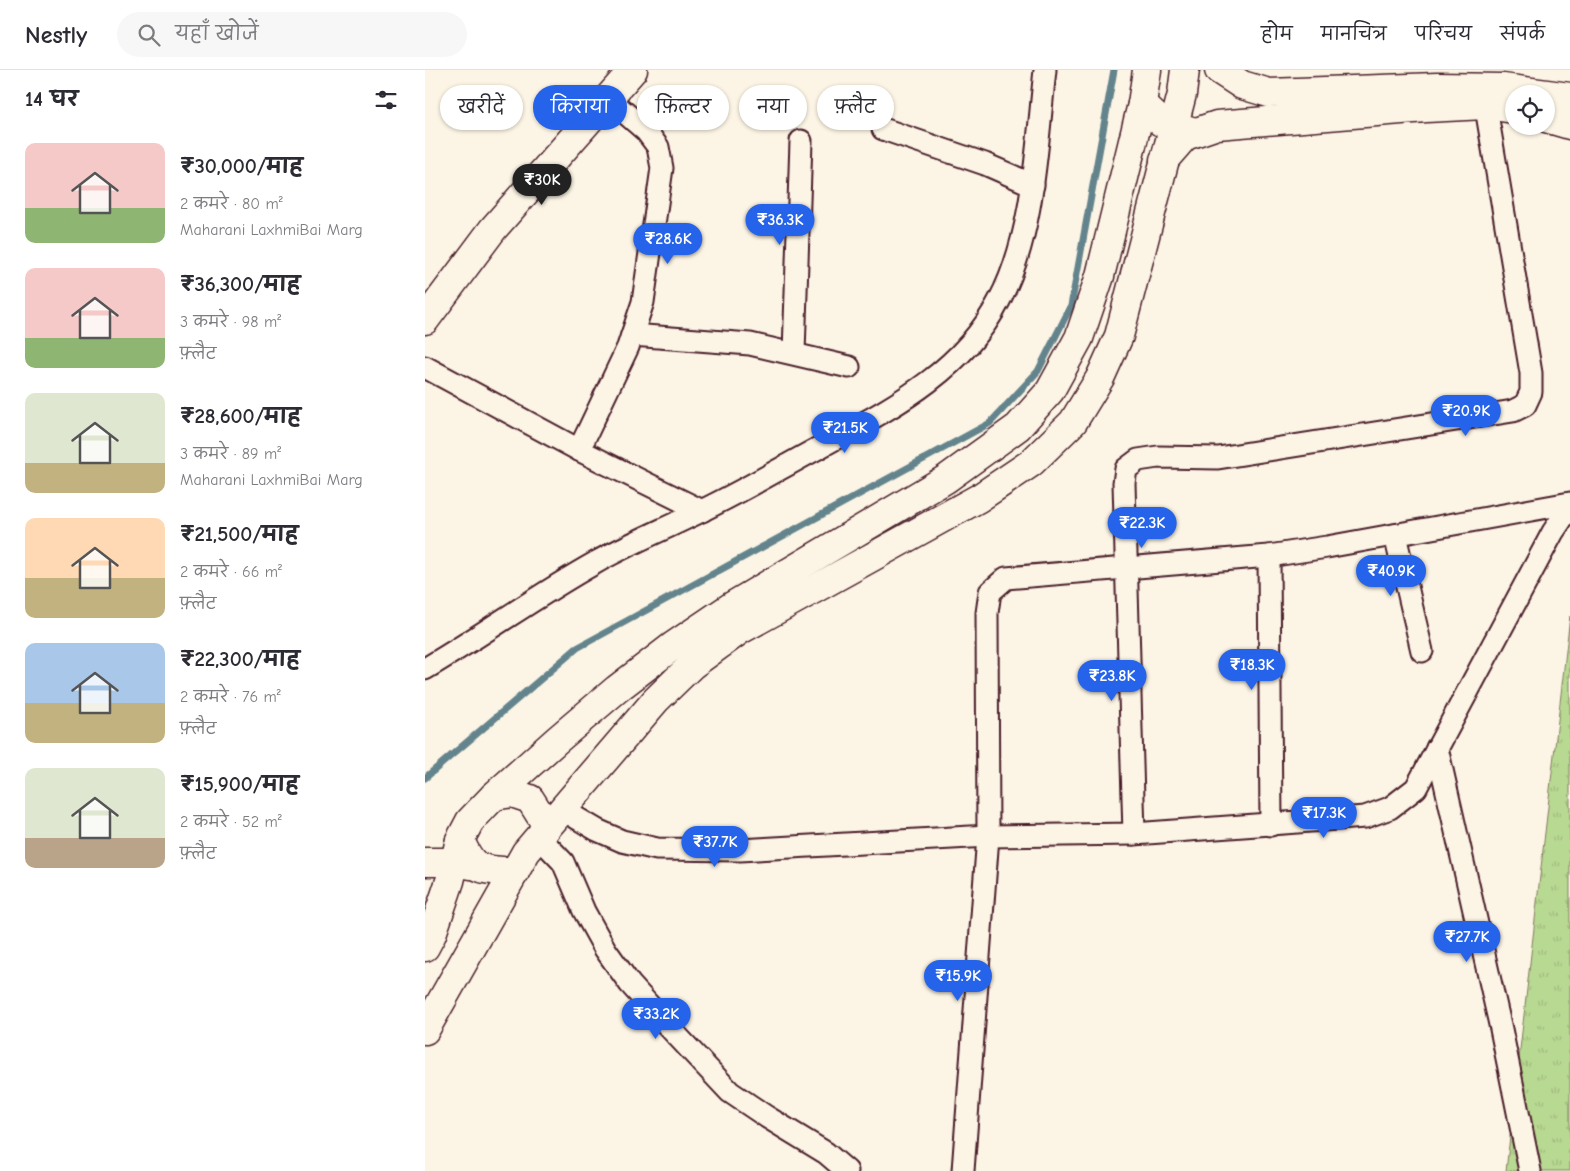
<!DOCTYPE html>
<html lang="hi">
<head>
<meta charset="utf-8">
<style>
  body { margin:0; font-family:"Comic Neue","Playpen Sans Deva",sans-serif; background:#f7f7f7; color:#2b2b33; height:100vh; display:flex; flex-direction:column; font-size:19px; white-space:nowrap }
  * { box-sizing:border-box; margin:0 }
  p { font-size:16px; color:#7c7c81 }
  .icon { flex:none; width:28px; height:28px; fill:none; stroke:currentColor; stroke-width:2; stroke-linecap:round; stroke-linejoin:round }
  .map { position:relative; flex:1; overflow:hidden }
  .sheet { display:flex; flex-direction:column; background:#fff; width:425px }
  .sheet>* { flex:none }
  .banner { position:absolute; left:15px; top:15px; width:475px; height:45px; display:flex; gap:10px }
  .controls { position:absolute; left:1080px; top:15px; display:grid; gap:10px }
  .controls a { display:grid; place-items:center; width:50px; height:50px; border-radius:50%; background:#fff; box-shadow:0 1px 4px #0004; font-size:25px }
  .price { position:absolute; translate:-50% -42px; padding:0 11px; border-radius:18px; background:#2563eb; color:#fff; font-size:16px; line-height:32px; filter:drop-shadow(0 1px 2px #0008) }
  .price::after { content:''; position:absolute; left:50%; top:30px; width:15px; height:11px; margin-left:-8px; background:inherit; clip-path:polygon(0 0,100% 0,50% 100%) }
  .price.selected { background:#222; color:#fff }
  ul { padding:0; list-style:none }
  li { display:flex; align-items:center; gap:15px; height:125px; padding:0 25px }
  li span { display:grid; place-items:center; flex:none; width:140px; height:100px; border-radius:10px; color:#555 }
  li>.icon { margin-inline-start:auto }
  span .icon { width:60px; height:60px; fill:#fffc; stroke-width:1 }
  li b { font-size:21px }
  h2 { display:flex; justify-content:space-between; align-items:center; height:60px; padding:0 25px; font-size:21px }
  .tag { padding:0 18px; border-radius:22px; background:#fff; box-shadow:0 1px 4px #0004; font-size:18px; line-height:45px }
  .tag.selected { background:#2563eb; color:#fff }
  header { display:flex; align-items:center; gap:30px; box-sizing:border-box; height:70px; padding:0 25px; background:#fff; border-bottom:1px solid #e1e1e2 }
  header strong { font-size:24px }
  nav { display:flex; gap:28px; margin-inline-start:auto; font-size:18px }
  .search { width:350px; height:45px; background:#f7f7f7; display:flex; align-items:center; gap:12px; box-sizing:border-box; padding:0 18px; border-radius:28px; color:#7c7c81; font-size:19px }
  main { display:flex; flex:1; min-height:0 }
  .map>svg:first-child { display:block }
  .grass { fill:url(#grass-tufts); stroke:#817c5e }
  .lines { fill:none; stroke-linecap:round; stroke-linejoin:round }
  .stream { stroke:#64848d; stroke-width:7 }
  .street-casing { stroke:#4a1f2b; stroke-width:25 }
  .secondary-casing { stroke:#4a1f2b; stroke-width:31 }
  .primary-casing { stroke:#4a1f2b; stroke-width:31 }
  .street { stroke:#fcf5e5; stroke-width:21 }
  .secondary { stroke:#fcf5e5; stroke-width:28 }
  .primary { stroke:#fcf5e5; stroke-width:28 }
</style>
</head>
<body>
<header>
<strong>Nestly</strong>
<div class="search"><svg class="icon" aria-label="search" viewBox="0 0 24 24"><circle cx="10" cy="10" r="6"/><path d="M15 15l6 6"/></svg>यहाँ खोजें</div>
<nav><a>होम</a><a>मानचित्र</a><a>परिचय</a><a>संपर्क</a></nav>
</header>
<main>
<section class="sheet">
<h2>14 घर<svg class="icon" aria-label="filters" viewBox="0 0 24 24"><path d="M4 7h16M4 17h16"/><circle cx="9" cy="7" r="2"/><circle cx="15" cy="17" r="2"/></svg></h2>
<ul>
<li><span style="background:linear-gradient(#f6c9c9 65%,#8fb573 0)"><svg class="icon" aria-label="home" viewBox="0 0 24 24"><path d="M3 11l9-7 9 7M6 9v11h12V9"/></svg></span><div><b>₹30,000/माह</b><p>2 कमरे · 80 m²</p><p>Maharani LaxhmiBai Marg</p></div></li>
<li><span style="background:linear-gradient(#f6c9c9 70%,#8fb573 0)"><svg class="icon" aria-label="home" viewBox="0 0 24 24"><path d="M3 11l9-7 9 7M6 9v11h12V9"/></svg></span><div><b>₹36,300/माह</b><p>3 कमरे · 98 m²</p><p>फ़्लैट</p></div></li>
<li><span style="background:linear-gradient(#dfe7d0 70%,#c2b280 0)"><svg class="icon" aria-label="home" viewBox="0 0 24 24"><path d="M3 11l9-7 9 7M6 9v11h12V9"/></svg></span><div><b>₹28,600/माह</b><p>3 कमरे · 89 m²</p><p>Maharani LaxhmiBai Marg</p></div></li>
<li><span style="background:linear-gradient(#ffd9b3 60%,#c2b280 0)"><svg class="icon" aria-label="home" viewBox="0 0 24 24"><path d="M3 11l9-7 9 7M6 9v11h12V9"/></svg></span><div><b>₹21,500/माह</b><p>2 कमरे · 66 m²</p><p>फ़्लैट</p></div></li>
<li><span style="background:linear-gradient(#a9c7e8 60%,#c2b280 0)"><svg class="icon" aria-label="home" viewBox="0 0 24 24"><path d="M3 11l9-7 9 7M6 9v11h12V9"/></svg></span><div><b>₹22,300/माह</b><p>2 कमरे · 76 m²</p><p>फ़्लैट</p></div></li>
<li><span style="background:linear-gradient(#dfe7d0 70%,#b9a48a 0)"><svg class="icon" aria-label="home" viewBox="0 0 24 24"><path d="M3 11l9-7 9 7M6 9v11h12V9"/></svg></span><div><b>₹15,900/माह</b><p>2 कमरे · 52 m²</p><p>फ़्लैट</p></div></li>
</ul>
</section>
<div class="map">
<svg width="1145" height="1101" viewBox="0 0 1145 1101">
  <defs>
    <pattern id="grass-tufts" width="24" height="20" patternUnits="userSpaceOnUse" patternTransform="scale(1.25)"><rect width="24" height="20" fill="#b8d992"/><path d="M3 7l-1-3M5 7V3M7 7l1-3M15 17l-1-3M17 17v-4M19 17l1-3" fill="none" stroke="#a0ba7e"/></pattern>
  </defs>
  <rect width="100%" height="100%" fill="#fcf5e5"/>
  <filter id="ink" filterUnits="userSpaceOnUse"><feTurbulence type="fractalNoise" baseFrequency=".02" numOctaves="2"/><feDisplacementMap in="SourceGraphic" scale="10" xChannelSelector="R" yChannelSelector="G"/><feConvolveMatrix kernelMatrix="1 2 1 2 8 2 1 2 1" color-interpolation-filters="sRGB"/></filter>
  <g filter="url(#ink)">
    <!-- grass -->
    <path class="grass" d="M1145,546V1101H1081Z"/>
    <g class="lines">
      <!-- stream -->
      <path class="stream" d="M0,708L152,578L565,353L613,301L646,236L689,0"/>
      <defs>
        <g id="street">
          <path d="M458,59L560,94L608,115"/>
          <path d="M207,265L325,274L424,297"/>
          <path d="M369,283L376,71"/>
          <path d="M0,297L154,380L277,441"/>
          <path d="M154,380L203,277L218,232L237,98L233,77L221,61L182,27"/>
          <path d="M970,465L997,581"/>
          <path d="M844,486L846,755"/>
          <path d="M0,599C58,565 111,526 170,493C203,474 240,459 274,442C316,422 356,398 397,376C464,339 537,303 574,231C609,166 612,73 620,0"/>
          <path d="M1012,678L1076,959L1105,1101"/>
          <path d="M138,740L172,760L197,771L232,779L315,780L563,766L709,764L940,747L965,738L991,718L1128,462L1145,437"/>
          <path d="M709,764L699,413L701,399L713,390L733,387L793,388L1088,341L1100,335L1106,322V303L1058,20"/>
          <path d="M114,767L138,792L159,841L180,879L205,914L242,955L305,1022L342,1047L401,1083L422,1101"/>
          <path d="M538,1101L563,766L562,543L565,522L581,508L844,486L902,477L1145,433"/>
        </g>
        <g id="secondary">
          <path d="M794,0L817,15L844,23L1012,17L1078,18L1145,27"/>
          <path d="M717,34L736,52L770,62"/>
          <path d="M1121,48L1145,55"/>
          <path d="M739,90L760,66L792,55L1001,38L1060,35L1089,39"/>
          <path d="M0,250L68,159L208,0"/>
        </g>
        <g id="primary">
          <path d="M69,726L87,723L105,729L117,748L121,759"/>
          <path d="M35,770C50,805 57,798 90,802"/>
          <path d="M0,792H29L46,795"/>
          <path d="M0,877L7,864L25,811L35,770L45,751L69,726L132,670L192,619L248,576L307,536L521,409L593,357L625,321L654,268L675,206L717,34L722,0"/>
          <path d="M0,960L101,782L231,630L267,595L315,560L554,428L606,393L648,352L675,308L694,266L757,24L760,0"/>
        </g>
      </defs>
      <!-- street casing -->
      <use href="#street" class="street-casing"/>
      <!-- secondary casing -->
      <use href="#secondary" class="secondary-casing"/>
      <!-- primary casing -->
      <use href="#primary" class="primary-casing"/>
      <!-- street -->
      <use href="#street" class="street"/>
      <!-- secondary -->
      <use href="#secondary" class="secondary"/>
      <!-- primary -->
      <use href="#primary" class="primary"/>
    </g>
  </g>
</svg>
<div class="controls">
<a><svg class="icon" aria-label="locate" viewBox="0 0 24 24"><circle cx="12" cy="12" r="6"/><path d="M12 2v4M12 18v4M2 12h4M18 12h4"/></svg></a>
</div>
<b class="price selected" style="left:117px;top:136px">₹30K</b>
<b class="price" style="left:355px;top:176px">₹36.3K</b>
<b class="price" style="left:243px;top:195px">₹28.6K</b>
<b class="price" style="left:1041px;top:367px">₹20.9K</b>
<b class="price" style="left:420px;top:384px">₹21.5K</b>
<b class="price" style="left:717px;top:479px">₹22.3K</b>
<b class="price" style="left:966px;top:527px">₹40.9K</b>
<b class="price" style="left:827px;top:621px">₹18.3K</b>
<b class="price" style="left:687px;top:632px">₹23.8K</b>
<b class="price" style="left:899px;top:769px">₹17.3K</b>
<b class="price" style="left:290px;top:798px">₹37.7K</b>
<b class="price" style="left:1042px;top:893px">₹27.7K</b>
<b class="price" style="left:533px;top:932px">₹15.9K</b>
<b class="price" style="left:231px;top:970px">₹33.2K</b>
<div class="banner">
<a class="tag">खरीदें</a>
<a class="tag selected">किराया</a>
<a class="tag">फ़िल्टर</a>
<a class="tag">नया</a>
<a class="tag">फ़्लैट</a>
</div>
</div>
</main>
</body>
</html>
